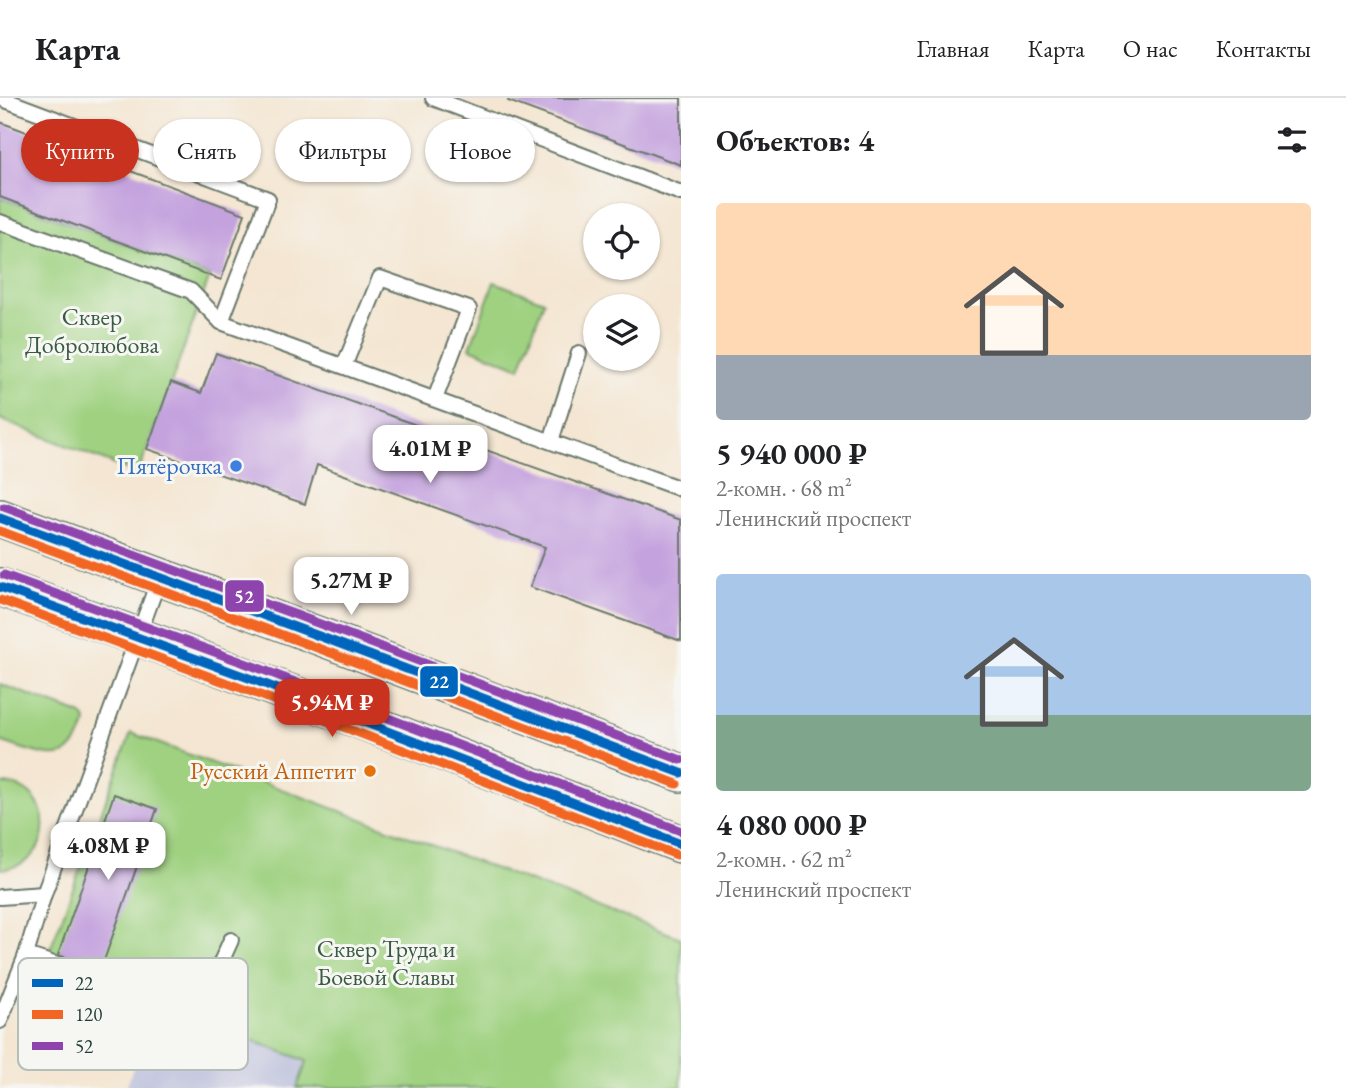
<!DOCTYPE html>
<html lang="ru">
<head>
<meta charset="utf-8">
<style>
  body { margin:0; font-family:"EB Garamond",serif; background:#f2f2f2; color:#202124; height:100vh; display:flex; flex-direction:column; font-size:26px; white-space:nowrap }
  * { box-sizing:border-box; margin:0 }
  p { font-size:23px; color:#757577 }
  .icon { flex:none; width:38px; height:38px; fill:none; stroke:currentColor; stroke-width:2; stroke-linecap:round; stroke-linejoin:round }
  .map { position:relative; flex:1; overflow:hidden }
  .details { display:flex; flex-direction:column; background:#fff; width:665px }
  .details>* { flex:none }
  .guide { position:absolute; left:21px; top:21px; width:555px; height:63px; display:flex; gap:14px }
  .tools { position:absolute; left:583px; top:105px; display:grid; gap:14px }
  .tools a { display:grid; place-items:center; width:77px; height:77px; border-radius:50%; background:#fff; box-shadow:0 2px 5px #0004; font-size:35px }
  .price { position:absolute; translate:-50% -60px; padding:0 16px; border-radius:14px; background:#fff; color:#222; font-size:23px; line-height:46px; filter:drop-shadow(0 2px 4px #0008) }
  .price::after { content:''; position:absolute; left:50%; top:42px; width:21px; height:16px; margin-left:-10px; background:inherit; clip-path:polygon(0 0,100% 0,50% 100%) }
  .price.selected { background:#c8321e; color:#fff }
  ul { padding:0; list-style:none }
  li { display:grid; align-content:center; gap:14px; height:371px; padding:0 35px }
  li span { display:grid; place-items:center; height:217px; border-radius:7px; color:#555 }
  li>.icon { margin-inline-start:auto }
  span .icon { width:126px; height:126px; fill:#fffc; stroke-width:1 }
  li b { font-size:30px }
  h2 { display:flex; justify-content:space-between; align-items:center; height:84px; padding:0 35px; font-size:30px }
  .tag { padding:0 24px; border-radius:32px; background:#fff; box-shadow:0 2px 5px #0004; font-size:24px; line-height:63px }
  .tag.selected { background:#c8321e; color:#fff }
  header { display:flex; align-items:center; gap:42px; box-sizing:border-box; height:98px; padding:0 35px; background:#fff; border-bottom:2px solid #e0e0e0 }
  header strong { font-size:33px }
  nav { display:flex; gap:38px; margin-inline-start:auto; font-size:24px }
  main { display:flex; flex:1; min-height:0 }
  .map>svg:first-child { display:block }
  .industrial { fill:#bfc2dd }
  .green { fill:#9fd180; stroke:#5f875a; stroke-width:2 }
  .building { fill:#c4a2de }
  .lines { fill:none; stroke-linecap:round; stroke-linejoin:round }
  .lane-casing { stroke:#6a786b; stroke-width:18 }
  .secondary-casing { stroke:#6a786b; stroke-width:40 }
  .lane { stroke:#fff; stroke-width:14 }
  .secondary { stroke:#fff; stroke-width:37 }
  .bus-1-casing { stroke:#f6f6f2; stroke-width:14 }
  .bus-2-casing { stroke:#f6f6f2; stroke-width:14 }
  .bus-3-casing { stroke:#f6f6f2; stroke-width:14 }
  .bus-1 { stroke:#0065bd; stroke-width:9 }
  .bus-2 { stroke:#f26522; stroke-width:9 }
  .bus-3 { stroke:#8e44ad; stroke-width:9 }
  .shop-dot { fill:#3f7fe0; stroke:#f6f6f2; stroke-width:2.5 }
  .food-dot { fill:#e8710a; stroke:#f6f6f2; stroke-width:2.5 }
  .labels { text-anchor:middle; stroke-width:6; stroke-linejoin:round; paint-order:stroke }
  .park-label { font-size:24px; fill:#395b43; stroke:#f6f6f2 }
  .shop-label { font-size:24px; fill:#366cbe; stroke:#f6f6f2; text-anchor:end }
  .food-label { font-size:24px; fill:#c56008; stroke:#f6f6f2; text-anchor:end }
  .key { fill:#f6f6f2; stroke:#b6beb9; stroke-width:2 }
  .key-label { font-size:19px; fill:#1f3d34 }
  .line-badge { stroke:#f6f6f2; stroke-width:2.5 }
  .badge-label { font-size:19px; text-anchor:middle; font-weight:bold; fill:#fff }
</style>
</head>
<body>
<header>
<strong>Карта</strong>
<nav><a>Главная</a><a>Карта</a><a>О нас</a><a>Контакты</a></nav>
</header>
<main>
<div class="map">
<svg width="681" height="990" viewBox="0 0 681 990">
  <rect width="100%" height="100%" fill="#f6f6f2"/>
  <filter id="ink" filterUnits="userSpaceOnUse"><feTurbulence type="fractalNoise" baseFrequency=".0143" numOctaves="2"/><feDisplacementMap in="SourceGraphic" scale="14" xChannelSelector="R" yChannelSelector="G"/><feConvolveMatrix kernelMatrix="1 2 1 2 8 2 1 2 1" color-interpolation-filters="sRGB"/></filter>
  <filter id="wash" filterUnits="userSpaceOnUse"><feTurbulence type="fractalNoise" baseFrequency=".00686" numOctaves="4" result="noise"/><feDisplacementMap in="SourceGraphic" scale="28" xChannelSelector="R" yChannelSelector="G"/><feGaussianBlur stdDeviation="1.57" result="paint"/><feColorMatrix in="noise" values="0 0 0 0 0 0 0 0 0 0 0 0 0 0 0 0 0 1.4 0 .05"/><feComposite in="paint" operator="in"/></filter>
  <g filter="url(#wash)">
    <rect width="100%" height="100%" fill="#f4e6d2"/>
    <!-- industrial -->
    <path class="industrial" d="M167,910L308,963L297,990H126L150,922Z"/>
    <!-- green -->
    <g class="green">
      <path d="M0,99L210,178L138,376L0,321Z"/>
      <path d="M494,184L544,203L520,270L470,250Z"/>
      <path d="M0,586L80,616L85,620L86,625C82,635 77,648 67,654C53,664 16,648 0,643Z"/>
      <path d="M131,635L681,840V990H297L307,963L45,865Z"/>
      <path d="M0,686C57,684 59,769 0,771Z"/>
    </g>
    <g id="blocks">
      <!-- building -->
      <g class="building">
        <path d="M509,0H681V67L508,3Z"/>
        <path d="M0,24L245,116L221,182L0,99Z"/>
        <path d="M216,255L681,422V543L530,489L545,449L317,367L305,406L147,351L171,284L201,295Z"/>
        <path d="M114,696L157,711L101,871L58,857Z"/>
      </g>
    </g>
  </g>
  <g filter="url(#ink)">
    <use href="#blocks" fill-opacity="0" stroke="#6a786b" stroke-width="2"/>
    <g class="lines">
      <defs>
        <g id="lane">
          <path d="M0,0L268,101L221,224"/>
          <path d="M433,0L681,95"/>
          <path d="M0,124L191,193L221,224L681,391"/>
          <path d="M344,268L380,180L469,211L435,301"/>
          <path d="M551,343L579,255"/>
          <path d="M0,799L44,796"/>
          <path d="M26,857L199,913L231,842"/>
          <path d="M0,923L26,857L44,796L159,481"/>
        </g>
        <g id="secondary">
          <path d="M0,420L327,541L681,675"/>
          <path d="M0,489C229,570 455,658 681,746"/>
        </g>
      </defs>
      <!-- lane casing -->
      <use href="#lane" class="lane-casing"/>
      <!-- secondary casing -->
      <use href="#secondary" class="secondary-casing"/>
      <!-- lane -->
      <use href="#lane" class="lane"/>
      <!-- secondary -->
      <use href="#secondary" class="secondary"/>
      <defs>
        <g id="bus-1">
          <path d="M0,420L327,541L681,675"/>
          <path d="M0,489L257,583L681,746"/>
        </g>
        <g id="bus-2">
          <path d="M0,433L323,552L677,686"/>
          <path d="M0,502L252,594L677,757"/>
        </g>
        <g id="bus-3">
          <path d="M4,409L331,530L681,662"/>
          <path d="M4,477L261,571L681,733"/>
        </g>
      </defs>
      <!-- bus-1 casing -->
      <use href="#bus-1" class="bus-1-casing"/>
      <!-- bus-2 casing -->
      <use href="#bus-2" class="bus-2-casing"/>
      <!-- bus-3 casing -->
      <use href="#bus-3" class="bus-3-casing"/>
      <!-- bus-1 -->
      <use href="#bus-1" class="bus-1"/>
      <!-- bus-2 -->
      <use href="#bus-2" class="bus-2"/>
      <!-- bus-3 -->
      <use href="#bus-3" class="bus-3"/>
    </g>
  </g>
  <!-- markers -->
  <circle class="shop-dot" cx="236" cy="368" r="7"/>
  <circle class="food-dot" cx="370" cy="673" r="7"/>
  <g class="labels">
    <!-- park labels -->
    <g class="park-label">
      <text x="92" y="227">Сквер<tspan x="92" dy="28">Добролюбова</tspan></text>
      <text x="386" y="859">Сквер Труда и<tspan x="386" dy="28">Боевой Славы</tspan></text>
    </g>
    <!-- shop labels -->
    <g class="shop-label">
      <text x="222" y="376">Пятёрочка</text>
    </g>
    <!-- food labels -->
    <g class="food-label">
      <text x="356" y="681">Русский Аппетит</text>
    </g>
  </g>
  <!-- legend -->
  <rect x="18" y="860" width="230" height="112" rx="10" class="key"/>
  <rect x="32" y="881" width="31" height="8" fill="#0065bd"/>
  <rect x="32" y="912" width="31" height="9" fill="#f26522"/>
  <rect x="32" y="944" width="31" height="8" fill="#8e44ad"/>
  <g class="key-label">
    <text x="75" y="892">22</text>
    <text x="75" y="923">120</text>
    <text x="75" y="955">52</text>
  </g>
  <g class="line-badge">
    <rect x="224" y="481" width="41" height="34" rx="7" fill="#8e44ad"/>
    <rect x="419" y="567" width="40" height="33" rx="7" fill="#0065bd"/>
  </g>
  <g class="badge-label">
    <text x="244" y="505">52</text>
    <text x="439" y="590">22</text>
  </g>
</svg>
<div class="tools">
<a><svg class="icon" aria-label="locate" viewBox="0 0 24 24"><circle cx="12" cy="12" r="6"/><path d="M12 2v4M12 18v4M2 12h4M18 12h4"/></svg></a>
<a><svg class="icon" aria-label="layers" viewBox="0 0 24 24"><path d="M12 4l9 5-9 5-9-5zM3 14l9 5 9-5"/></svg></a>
</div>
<b class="price" style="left:430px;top:387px">4.01M ₽</b>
<b class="price" style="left:351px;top:519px">5.27M ₽</b>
<b class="price selected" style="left:332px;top:641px">5.94M ₽</b>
<b class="price" style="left:108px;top:784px">4.08M ₽</b>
<div class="guide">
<a class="tag selected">Купить</a>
<a class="tag">Снять</a>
<a class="tag">Фильтры</a>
<a class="tag">Новое</a>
</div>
</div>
<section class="details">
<h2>Объектов: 4<svg class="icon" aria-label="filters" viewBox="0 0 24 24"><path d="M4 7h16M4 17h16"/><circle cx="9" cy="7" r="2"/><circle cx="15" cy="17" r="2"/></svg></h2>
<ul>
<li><span style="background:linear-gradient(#ffd9b3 70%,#9aa5b1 0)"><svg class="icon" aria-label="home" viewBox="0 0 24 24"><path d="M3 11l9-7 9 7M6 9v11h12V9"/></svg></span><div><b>5 940 000 ₽</b><p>2-комн. · 68 m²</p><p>Ленинский проспект</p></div></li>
<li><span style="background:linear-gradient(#a9c7e8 65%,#7fa58c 0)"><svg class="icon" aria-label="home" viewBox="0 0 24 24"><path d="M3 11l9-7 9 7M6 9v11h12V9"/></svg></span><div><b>4 080 000 ₽</b><p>2-комн. · 62 m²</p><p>Ленинский проспект</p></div></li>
</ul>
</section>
</main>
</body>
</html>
